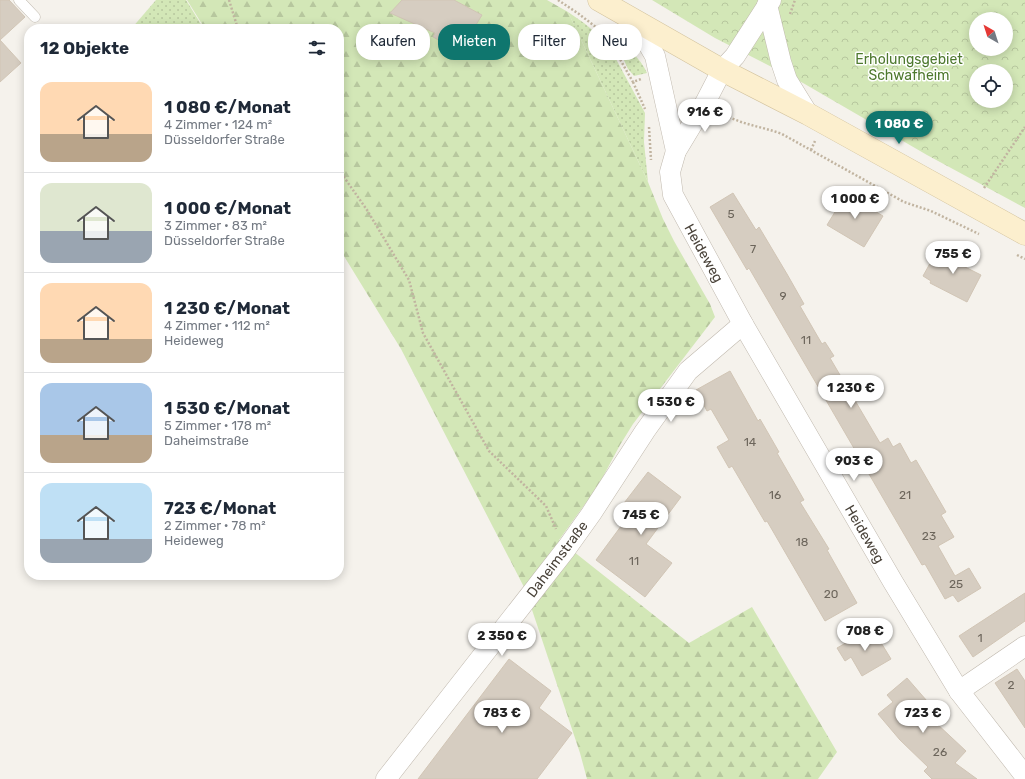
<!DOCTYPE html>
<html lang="de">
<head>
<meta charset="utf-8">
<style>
  body { margin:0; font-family:Rubik,sans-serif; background:#f2f2f3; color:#1f2937; height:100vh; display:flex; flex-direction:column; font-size:15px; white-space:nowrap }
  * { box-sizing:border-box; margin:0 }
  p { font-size:13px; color:#747a83 }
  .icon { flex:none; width:22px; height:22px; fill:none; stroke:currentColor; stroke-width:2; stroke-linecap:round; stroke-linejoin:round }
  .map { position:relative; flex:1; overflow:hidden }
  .sheet { position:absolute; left:24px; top:24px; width:320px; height:556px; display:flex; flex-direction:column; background:#fff; border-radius:16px; box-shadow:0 2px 10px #0003 }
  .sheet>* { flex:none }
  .top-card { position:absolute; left:356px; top:24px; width:380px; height:36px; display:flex; gap:8px }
  .needle { width:26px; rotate:321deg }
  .controls { position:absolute; left:969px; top:12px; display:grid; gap:8px }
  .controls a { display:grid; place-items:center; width:44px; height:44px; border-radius:50%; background:#fff; box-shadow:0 2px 10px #0003; font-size:20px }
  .price { position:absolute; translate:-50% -34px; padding:0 9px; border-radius:14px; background:#fff; color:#222; font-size:13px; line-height:26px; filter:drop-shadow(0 1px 2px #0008) }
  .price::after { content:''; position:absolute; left:50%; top:24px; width:12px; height:9px; margin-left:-6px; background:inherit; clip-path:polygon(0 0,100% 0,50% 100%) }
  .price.active { background:#0f766e; color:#fff }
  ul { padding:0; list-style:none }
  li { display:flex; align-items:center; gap:12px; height:100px; padding:0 16px }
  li+li { border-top:1px solid #e0e1e3 }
  li span { display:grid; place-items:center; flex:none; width:112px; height:80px; border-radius:12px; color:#555 }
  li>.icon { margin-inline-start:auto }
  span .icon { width:48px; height:48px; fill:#fffc; stroke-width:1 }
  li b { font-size:17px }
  h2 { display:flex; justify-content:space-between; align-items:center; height:48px; padding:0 16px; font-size:17px }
  .pill { padding:0 14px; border-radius:16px; background:#fff; box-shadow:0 2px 10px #0003; font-size:14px; line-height:36px }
  .pill.active { background:#0f766e; color:#fff }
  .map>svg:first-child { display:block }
  .grass { fill:url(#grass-dots) }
  .forest { fill:url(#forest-firs) }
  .park { fill:url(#park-crowns); fill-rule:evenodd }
  .building { fill:#d6cdc1; stroke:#d1c5b5 }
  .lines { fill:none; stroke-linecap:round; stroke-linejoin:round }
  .lane-casing { stroke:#c0b9ae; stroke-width:11 }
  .street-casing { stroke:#c0b9ae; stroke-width:21 }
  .secondary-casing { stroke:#d2c29d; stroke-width:23 }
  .path { stroke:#c1b4a0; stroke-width:2.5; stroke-dasharray:2 2; stroke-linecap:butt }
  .lane { stroke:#fff; stroke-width:10 }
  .street { stroke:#fff; stroke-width:20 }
  .secondary { stroke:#fcefce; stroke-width:22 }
  .labels { text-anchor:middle; stroke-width:3; stroke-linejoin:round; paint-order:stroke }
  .number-label { font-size:12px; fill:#6c655b }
  .park-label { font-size:14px; fill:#4e792e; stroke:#fff }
  .street-label { font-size:14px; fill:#494239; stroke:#fff }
</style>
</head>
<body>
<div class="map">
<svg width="1025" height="779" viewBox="0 0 1025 779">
  <defs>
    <pattern id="grass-dots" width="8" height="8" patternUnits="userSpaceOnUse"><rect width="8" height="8" fill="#d3e7b7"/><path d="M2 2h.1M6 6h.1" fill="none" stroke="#b7c79e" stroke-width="1.8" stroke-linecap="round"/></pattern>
    <pattern id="forest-firs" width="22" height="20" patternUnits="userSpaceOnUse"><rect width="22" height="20" fill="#d3e7b7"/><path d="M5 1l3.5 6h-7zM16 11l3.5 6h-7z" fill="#b7c79e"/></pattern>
    <pattern id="park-crowns" width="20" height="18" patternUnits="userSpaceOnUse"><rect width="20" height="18" fill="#d3e7b7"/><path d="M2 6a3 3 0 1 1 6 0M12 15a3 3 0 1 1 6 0" fill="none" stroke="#b7c79e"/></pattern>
  </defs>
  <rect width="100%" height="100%" fill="#f5f2ec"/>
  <!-- grass -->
  <g class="grass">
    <path d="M156,0H186L204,29H131Z"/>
    <path d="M568,12L584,23L602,38L616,59L645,113L644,142L648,182Z"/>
    <path d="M613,36C626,47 640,57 647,73L634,76L628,69Z"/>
  </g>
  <!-- forest -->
  <path class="forest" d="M187,0H547L568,12L648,182L663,219L674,241L710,304L715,317L633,424L620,445L598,486L559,540L689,643L752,607L837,752L818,779H587L580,753L525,589L401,349L339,248V29H205Z"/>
  <!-- park -->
  <path class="park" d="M652,0H1025V208L927,155L803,83L715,38ZM976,19H1006V49H976ZM976,71H1006V101H976Z"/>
  <!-- building -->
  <g class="building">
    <path d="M0,0H9L25,17L0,40Z"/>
    <path d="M402,0H454L482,15L460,51L433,37L435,33L390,13Z"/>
    <path d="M0,40L21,63L0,82Z"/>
    <path d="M733,193L756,230L759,227L787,274L804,304L800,306L822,344L825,342L834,356L830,358L880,443L888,438L893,447L900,443L911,463L916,460L946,512L941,515L954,537L938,546L955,576L969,568L981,588L958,602L953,595L945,599L925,564L922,565L749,268L747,270L710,207Z"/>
    <path d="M846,194L883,216L864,247L827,225Z"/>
    <path d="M948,248L967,258L963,266L981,275L967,302L930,283L931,281L923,276L933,258L941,262Z"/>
    <path d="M730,371L758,421L760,419L779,452L777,453L804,500L800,502L829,549L827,550L857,603L825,621L767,521L765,522L732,466L729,468L717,447L729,440L711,409L707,411L696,390Z"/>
    <path d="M648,472L681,497L646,544L672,563L645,597L596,560L630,514L621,507Z"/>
    <path d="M1025,593V621L973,657L959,636Z"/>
    <path d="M872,628L891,659L862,676L851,657L845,661L837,648Z"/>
    <path d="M509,659L551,691L539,708L572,733L537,779H418Z"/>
    <path d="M1017,669L1025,681V728L995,683Z"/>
    <path d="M907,678L927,701L920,708L966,751L955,763L977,779H932L924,771L928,767L900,740L878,714L893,702L887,695Z"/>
  </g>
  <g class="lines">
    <defs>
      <path id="lane" d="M19,0L35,17"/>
      <g id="street">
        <path d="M771,0L735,56L722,70L705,103L676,151L670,172L673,195L743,324L893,582L959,691L1025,776"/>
        <path d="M767,5L781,62L787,80L808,114"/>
        <path d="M634,20L655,56L676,151"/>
        <path d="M959,691L1025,646"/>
        <path d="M386,779L566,549L591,514L645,431L688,371L743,324"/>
      </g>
      <path id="secondary" d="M599,0L722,70L808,114L1025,234"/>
    </defs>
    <!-- lane casing -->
    <use href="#lane" class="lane-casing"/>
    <!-- street casing -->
    <use href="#street" class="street-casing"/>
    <!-- secondary casing -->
    <use href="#secondary" class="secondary-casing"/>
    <!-- path -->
    <g class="path">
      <path d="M229,0L238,29"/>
      <path d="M558,0L579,14L606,35L633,82L641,79"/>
      <path d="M790,14L795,0"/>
      <path d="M633,82L645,109"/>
      <path d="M722,113C741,125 761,126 782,134L904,202L931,211L979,234"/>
      <path d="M649,127L651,160"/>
      <path d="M811,150L815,141"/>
      <path d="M339,170L367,210L409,280L423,333L489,451L546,506L556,529"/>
      <path d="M984,188L1025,127"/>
      <path d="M1017,255L1025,259"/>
    </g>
    <!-- lane -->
    <use href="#lane" class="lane"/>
    <!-- street -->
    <use href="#street" class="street"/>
    <!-- secondary -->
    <use href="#secondary" class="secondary"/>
  </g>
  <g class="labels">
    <!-- number labels -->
    <g class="number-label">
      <text x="731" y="218">5</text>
      <text x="753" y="253">7</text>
      <text x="783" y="300">9</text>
      <text x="806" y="344">11</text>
      <text x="750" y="446">14</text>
      <text x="775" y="499">16</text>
      <text x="905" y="499">21</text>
      <text x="929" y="540">23</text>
      <text x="802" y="546">18</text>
      <text x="634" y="565">11</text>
      <text x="956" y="588">25</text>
      <text x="831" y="598">20</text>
      <text x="980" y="642">1</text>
      <text x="1011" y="689">2</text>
      <text x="940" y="756">26</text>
    </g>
    <!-- park labels -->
    <g class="park-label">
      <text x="909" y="64">Erholungsgebiet<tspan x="909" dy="16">Schwafheim</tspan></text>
    </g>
    <!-- street labels -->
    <g class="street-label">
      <text transform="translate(704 253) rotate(61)" y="5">Heideweg</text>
      <text transform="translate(865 534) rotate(60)" y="5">Heideweg</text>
      <text transform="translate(557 559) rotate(-53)" y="5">Daheimstraße</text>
    </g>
  </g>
</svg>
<div class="controls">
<a><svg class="needle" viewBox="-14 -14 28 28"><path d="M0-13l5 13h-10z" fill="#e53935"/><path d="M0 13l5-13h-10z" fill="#747a83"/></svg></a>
<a><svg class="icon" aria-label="locate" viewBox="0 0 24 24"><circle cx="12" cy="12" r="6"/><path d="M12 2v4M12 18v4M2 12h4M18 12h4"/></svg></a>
</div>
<b class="price" style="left:705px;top:133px">916 €</b>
<b class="price active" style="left:899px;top:145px">1 080 €</b>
<b class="price" style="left:855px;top:220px">1 000 €</b>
<b class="price" style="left:953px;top:275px">755 €</b>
<b class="price" style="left:851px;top:409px">1 230 €</b>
<b class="price" style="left:671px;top:423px">1 530 €</b>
<b class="price" style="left:854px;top:482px">903 €</b>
<b class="price" style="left:641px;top:536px">745 €</b>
<b class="price" style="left:865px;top:652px">708 €</b>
<b class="price" style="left:502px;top:657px">2 350 €</b>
<b class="price" style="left:502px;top:734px">783 €</b>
<b class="price" style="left:923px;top:734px">723 €</b>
<div class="top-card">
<a class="pill">Kaufen</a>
<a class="pill active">Mieten</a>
<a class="pill">Filter</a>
<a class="pill">Neu</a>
</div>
<section class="sheet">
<h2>12 Objekte<svg class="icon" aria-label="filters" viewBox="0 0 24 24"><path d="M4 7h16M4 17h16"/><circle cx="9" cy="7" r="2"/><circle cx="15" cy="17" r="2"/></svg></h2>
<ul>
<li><span style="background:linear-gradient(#ffd9b3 65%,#b9a48a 0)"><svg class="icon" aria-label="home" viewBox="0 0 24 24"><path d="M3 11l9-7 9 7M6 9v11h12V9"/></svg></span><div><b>1 080 €/Monat</b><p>4 Zimmer · 124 m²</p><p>Düsseldorfer Straße</p></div></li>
<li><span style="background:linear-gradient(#dfe7d0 60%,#9aa5b1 0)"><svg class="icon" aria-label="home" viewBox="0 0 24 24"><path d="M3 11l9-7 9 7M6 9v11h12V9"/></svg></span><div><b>1 000 €/Monat</b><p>3 Zimmer · 83 m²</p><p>Düsseldorfer Straße</p></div></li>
<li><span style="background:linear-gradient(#ffd9b3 70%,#b9a48a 0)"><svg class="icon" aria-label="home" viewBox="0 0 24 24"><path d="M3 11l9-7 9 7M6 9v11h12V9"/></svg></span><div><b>1 230 €/Monat</b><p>4 Zimmer · 112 m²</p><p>Heideweg</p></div></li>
<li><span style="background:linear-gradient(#a9c7e8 65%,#b9a48a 0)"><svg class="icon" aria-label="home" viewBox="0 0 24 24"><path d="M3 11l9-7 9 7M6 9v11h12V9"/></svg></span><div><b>1 530 €/Monat</b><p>5 Zimmer · 178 m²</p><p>Daheimstraße</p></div></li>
<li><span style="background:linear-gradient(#bfe0f5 70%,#9aa5b1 0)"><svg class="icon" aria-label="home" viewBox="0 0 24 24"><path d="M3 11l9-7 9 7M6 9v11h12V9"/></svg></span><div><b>723 €/Monat</b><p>2 Zimmer · 78 m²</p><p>Heideweg</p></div></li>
</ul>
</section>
</div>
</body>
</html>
